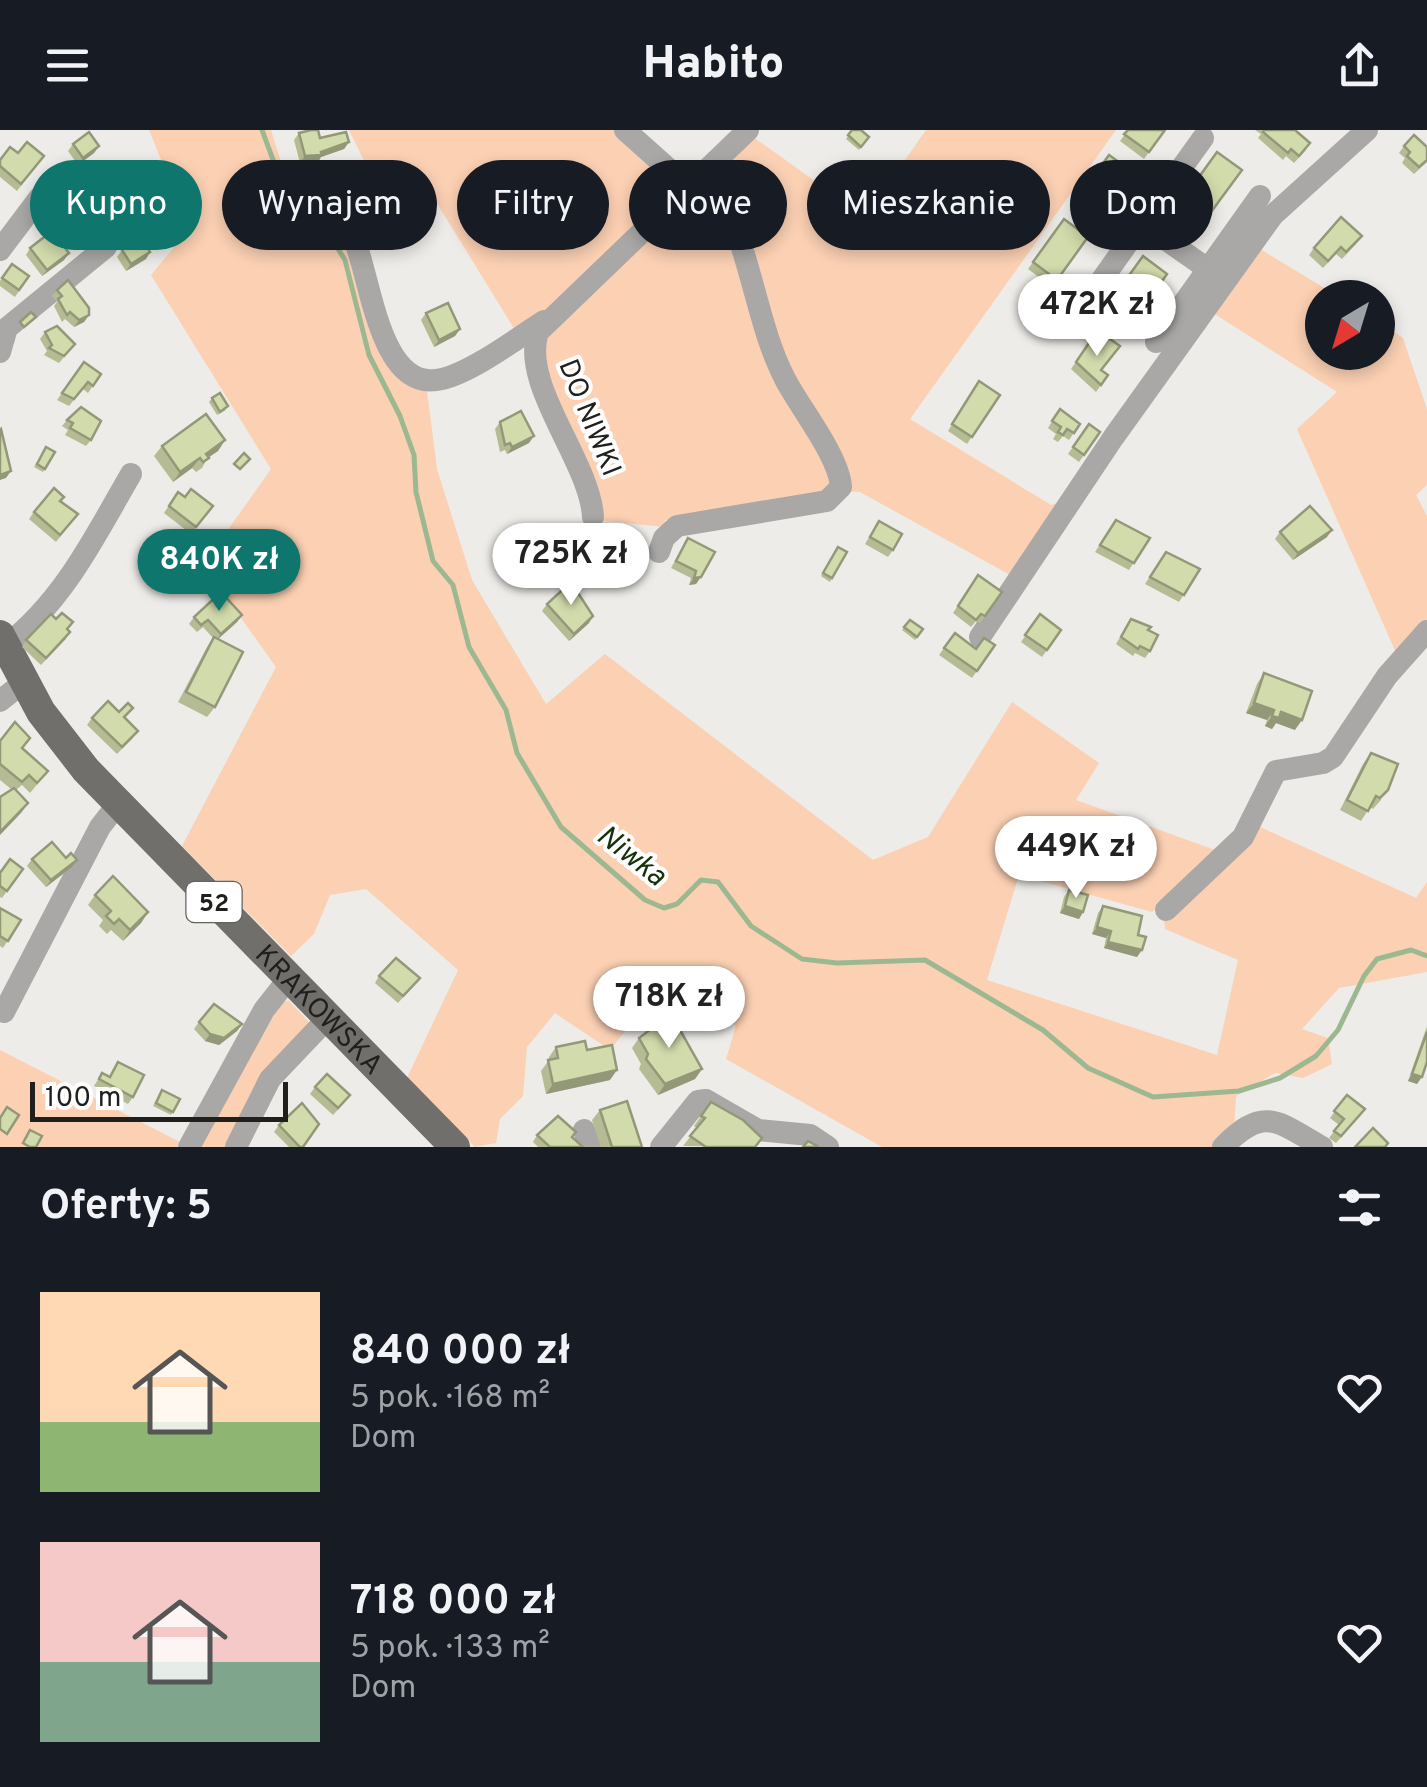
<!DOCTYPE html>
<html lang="pl">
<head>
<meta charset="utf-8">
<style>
  body { margin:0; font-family:Overpass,sans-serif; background:#20242c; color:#f1f3f6; height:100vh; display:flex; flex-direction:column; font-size:38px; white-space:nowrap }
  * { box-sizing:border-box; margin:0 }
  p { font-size:32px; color:#9ea1a6 }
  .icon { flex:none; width:55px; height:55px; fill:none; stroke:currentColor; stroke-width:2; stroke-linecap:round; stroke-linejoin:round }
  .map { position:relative; height:1017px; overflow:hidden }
  .panel { display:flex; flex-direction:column; background:#171b24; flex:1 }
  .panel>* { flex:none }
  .banner { position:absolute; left:30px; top:30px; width:1368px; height:90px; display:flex; gap:20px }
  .needle { width:65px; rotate:218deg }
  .tools { position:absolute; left:1305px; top:150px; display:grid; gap:20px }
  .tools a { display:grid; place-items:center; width:90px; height:90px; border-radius:50%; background:#171b24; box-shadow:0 5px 15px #0003; font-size:50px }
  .scale { position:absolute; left:30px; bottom:25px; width:258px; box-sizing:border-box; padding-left:10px; border:5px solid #1f1f1d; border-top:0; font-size:28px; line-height:35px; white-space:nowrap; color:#1f1f1d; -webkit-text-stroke:8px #fff; paint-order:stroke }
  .price { position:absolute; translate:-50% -85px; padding:0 22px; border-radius:35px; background:#fff; color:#222; font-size:32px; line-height:65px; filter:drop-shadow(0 2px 5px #0008) }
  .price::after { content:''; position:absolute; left:50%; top:60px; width:30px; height:22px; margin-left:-15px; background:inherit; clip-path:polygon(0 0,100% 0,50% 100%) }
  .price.active { background:#0f766e; color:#fff }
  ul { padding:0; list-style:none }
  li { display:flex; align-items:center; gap:30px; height:250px; padding:0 40px }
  li span { display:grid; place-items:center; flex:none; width:280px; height:200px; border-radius:0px; color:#555 }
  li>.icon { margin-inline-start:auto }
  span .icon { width:120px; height:120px; fill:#fffc; stroke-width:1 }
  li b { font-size:42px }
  h2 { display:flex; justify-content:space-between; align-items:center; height:120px; padding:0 40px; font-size:42px }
  .chip { padding:0 35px; border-radius:45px; background:#171b24; box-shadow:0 5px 15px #0003; font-size:35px; line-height:90px }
  .chip.active { background:#0f766e; color:#fff }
  header { display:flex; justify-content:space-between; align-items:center; height:130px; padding:0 40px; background:#171b24; font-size:45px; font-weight:800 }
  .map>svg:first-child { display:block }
  .green { fill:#fbd0b3 }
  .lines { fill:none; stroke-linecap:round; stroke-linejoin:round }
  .stream { stroke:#9cb891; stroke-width:5 }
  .minor { stroke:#a9a8a6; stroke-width:22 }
  .major { stroke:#716f6c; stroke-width:30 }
  .wall { fill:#b5bc94 }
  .shaded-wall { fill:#939978 }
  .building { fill:#d2dbac; stroke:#939978; stroke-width:2.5 }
  .labels { text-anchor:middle; stroke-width:8; stroke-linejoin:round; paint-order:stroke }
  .shield { fill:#fff; stroke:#626261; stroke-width:2.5 }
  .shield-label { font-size:25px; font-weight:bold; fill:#1f1f1d }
  .street-label { font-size:28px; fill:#1f1f1d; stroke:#fff }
  .water-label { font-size:30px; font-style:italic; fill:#163107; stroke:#fff }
</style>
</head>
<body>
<header><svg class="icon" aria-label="menu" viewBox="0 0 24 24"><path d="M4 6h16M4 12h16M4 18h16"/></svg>Habito<svg class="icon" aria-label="share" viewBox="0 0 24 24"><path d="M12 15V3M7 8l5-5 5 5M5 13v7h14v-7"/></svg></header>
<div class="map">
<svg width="1427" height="1017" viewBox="0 0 1427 1017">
  <rect width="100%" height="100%" fill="#edece8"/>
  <!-- green -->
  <g class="green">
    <path d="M149,0H271L281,32L298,59L332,83L415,254L427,261L437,339L472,450L546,574L605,524L873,730L928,707L1012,572L1099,633L1076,670L1218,721L1152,782L1019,745L987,850L1217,925L1238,830L1165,799L1164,787L1258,696L1416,768L1427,752V842L1339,858L1302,899L1328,908L1332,934L1303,948L1275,943L1236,966L1234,999L1217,1017H882L726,929L736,896L672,842L610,920L555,883L527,917L523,966L500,989L496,1013L475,1017L407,948L458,840L366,759L330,765L314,804L291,826L182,716L276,537L203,435L271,339L151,145L189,99Z"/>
    <path d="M349,0H619L673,50L677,64L543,186L515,200L422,49L382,67Z"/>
    <path d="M926,0H1116L910,289L1051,375L1058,373L1012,446L860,362L846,361L789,247L722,53L723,35L749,4L865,87Z"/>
    <path d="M699,57H707L835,359L665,390L664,397L598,390L539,224L547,198Z"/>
    <path d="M1257,117L1339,167L1322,168V222H1378V192L1403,208L1427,279V355L1416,365L1427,386V495L1397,525L1297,299L1337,262L1210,181Z"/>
    <path d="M289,871L309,892L231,1017H195L282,872Z"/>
    <path d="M0,920L180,1012L177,1017H0Z"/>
  </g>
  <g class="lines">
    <!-- stream -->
    <path class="stream" d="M262,0L289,73L332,109L345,130L369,225L400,286L414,325L416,362L433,431L453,455L469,517L506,580L517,623L561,697L645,770L664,778L677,774L701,750L718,752L751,796L802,829L837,833L925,830L1043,900L1088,938L1153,967L1239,961L1280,948L1316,926L1338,900L1364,846L1377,829L1411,820L1427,826"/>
    <!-- minor -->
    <g class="minor">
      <path d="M625,0L691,59"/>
      <path d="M310,53C324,68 339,82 350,100C370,135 376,258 436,250C466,247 517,208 544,191"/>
      <path d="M1142,93L1203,8"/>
      <path d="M0,120L40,67"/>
      <path d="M1081,179L1142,93L1225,151"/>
      <path d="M1156,212L1260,66"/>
      <path d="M0,222L7,198L106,117"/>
      <path d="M593,387C590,331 520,255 538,202L748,0"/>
      <path d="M659,422L664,408L677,396L827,371L841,357C839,326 800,278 785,249C752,185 750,100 706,43"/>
      <path d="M980,507L1113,308L1273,85L1367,0"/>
      <path d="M5,516C64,471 95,406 131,344"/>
      <path d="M0,571L24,552"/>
      <path d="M1166,780L1243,707L1276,641L1323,633L1333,627L1387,546L1427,501"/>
      <path d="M4,882L100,697L118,674"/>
      <path d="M584,1000L590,1017"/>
      <path d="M189,1017L264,880L289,848"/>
      <path d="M236,1017L270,949L328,888"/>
      <path d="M661,1017L698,971L706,970L758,1000L810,1005L828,1017"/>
      <path d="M1223,1017C1264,975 1277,991 1322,1017"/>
    </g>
    <!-- major -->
    <path class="major" id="s1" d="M0,505L41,582L86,640L455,1017"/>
  </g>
  <!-- wall -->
  <g class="wall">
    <path d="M852,0L869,7L859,20L846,9Z"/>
    <path d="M1128,0H1165L1144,29L1120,11Z"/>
    <path d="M1255,0H1295L1306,20L1294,33L1286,26L1283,30L1258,8L1261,4Z"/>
    <path d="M299,3L320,8L349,12L344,19L321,27L318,32L300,33L294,10Z"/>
    <path d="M73,14L99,16L94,23L78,35L68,21Z"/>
    <path d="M1404,16L1427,32L1414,44L1402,33L1405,28L1399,23Z"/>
    <path d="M1217,22L1242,40L1206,89L1181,72Z"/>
    <path d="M18,23L44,26L17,61L0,47V30Z"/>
    <path d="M1109,25L1134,43L1098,93L1074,75Z"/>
    <path d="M67,58L108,73L103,80L72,91L62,65Z"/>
    <path d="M1064,89L1088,107L1052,157L1028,139Z"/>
    <path d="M1357,113L1342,129L1336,124L1323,138L1309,125L1314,118Z"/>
    <path d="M30,118L64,130L42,146L26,125Z"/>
    <path d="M122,120L150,122L146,129L126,141L117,127Z"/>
    <path d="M1143,126L1167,144L1132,194L1107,176Z"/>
    <path d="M12,134L29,146L15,167L0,156V151Z"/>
    <path d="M57,160L89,185L84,192L74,197L65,189L62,192L54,176L57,172L52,166Z"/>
    <path d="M426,183L460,199L455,206L434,217L421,190Z"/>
    <path d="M45,202L75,214L59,233L44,225L47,221L40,209Z"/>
    <path d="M1091,210L1101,241L1108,245L1096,262L1071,239Z"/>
    <path d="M84,232L101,244L88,263L83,259L69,276L57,270Z"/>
    <path d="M979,251L1000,265L967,314L948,301Z"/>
    <path d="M212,268L226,280L217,285L209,272Z"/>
    <path d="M81,277L91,310L86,316L65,305L68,300L62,296L67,290Z"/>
    <path d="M1060,279L1080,294L1069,310L1063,306L1058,312L1053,309L1056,304L1048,298Z"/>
    <path d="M500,292L529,313L507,324L505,320L500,322L495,299Z"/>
    <path d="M1089,294L1100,302L1079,332L1068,324Z"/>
    <path d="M225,310L218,321L208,327L202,338L196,342L192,338L173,352L154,326L162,316Z"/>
    <path d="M46,317L55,322L43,342L34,337Z"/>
    <path d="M178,362L185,367L213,376L191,404L164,383Z"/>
    <path d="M60,371L78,384L56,412L29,389L34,382Z"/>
    <path d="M1116,390L1150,408L1129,440L1095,422Z"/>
    <path d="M879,391L893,420L888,427L865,414Z"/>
    <path d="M1280,402L1327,407L1293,430L1275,409Z"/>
    <path d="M688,408L715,422L696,454L689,455L691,448L671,438Z"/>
    <path d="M838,417L847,422L830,452L821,446Z"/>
    <path d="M1166,422L1200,439L1179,472L1145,454Z"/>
    <path d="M978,445L1002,462L980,493L976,491L971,497L953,483Z"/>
    <path d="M547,474L589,493L569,511L542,481Z"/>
    <path d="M1040,484L1061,500L1042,527L1021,512Z"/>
    <path d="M242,485L237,492L218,509L215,577L207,587L178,572L207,517L213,508L203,497L197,502L189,494L194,487Z"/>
    <path d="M1131,489L1148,500L1150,521L1145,528L1135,523L1133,526L1116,514Z"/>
    <path d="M910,490L923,499L915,510L902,500Z"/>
    <path d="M68,499L66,509L41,535L22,517L26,510Z"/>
    <path d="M955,503L976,519L995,515L972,548L939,525Z"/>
    <path d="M1264,543L1295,600L1276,593L1272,599L1265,596L1267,590L1246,583L1257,554Z"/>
    <path d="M92,588H125L133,608L117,624L87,595Z"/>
    <path d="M0,611L22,619L48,641L30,663L22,655L16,660L21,683L11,659L0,650Z"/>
    <path d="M1371,623L1381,670L1373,679L1370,677L1361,691L1340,680L1363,634Z"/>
    <path d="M32,729L72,737L46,757L27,736Z"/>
    <path d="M23,739L2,768L0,767V743Z"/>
    <path d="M1069,760L1083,782L1079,789L1060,783L1064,767Z"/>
    <path d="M95,765L148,782L141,793L123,811L111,800L107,804L99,796L103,790L88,775Z"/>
    <path d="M1103,776L1138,805L1137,827L1104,818L1106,808L1092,804L1098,783Z"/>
    <path d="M0,778L21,790L3,818L0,816Z"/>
    <path d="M379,846L420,848L398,873L375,853Z"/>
    <path d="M199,892L242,894L237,901L219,915L205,911L194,899Z"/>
    <path d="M1427,896V932L1417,954L1408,951Z"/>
    <path d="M639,908L702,939L695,949L658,965L639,939L641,934L632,918Z"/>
    <path d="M556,917L587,920L610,950L546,964L541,941L549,930V927Z"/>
    <path d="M118,932L133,967L128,974L94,956L102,943L109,946Z"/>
    <path d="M315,957L345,972L333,985L310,964Z"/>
    <path d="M162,960L180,969L171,985L153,976Z"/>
    <path d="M1347,965L1360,986L1336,1013L1329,1008L1339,995L1330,988Z"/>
    <path d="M711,972L756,1017L683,1016L697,998L694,996Z"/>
    <path d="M600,980L642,1017H601L592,990Z"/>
    <path d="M279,995L303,1017H289L274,1002Z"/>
    <path d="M537,1005L573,1008L583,1017H538L533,1012Z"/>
  </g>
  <!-- shaded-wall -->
  <g class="shaded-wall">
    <path d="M349,12L344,19L321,27L318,32L300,33L305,26Z"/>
    <path d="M99,16L94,23L78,35L83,28Z"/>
    <path d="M108,73L103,80L72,91L76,84Z"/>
    <path d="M150,122L146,129L126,141L131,134Z"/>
    <path d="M69,123L64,130L42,146L47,140Z"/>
    <path d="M89,185L84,192L74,197L79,190Z"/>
    <path d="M460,199L455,206L434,217L439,210Z"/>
    <path d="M534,306L529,313L507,324L512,317Z"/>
    <path d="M225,310L218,321L202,332L206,324Z"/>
    <path d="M200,328L192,338L173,352L180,342Z"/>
    <path d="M11,341L6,348L0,350V345Z"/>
    <path d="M1332,400L1327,407L1293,430L1298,423Z"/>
    <path d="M701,447L696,454L689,455L694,448Z"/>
    <path d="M242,485L237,492L216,511L221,504Z"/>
    <path d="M593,486L589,493L569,511L574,504Z"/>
    <path d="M1254,573L1274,580L1267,590L1246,583Z"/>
    <path d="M1281,582L1302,590L1295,600L1276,593L1272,599L1265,596L1272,586Z"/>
    <path d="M28,673L21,683L0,705V702Z"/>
    <path d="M77,730L72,737L46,757L51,750Z"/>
    <path d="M1065,776L1083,782L1079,789L1060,783Z"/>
    <path d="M148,782L141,793L123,811L130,800Z"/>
    <path d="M1097,797L1111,801L1106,808L1092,804Z"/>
    <path d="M1108,812L1142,820L1137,827L1104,818Z"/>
    <path d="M242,894L237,901L219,915L205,911L210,904Z"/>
    <path d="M702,939L695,949L658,965L665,954Z"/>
    <path d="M617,940L610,950L546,964L553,954Z"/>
    <path d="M1412,944L1422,947L1417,954L1408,951Z"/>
  </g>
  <!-- building -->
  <g class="building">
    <path d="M311,0H318L320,8L346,2L349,12L321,22L322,25L305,26L299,3Z"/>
    <path d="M852,0H861L869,7L861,17L848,5Z"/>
    <path d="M1128,0H1165L1149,22L1124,4Z"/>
    <path d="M1264,0H1295L1310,13L1299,26L1291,19L1288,23L1263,2Z"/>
    <path d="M89,2L99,16L83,28L73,14Z"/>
    <path d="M1414,5L1427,17V30L1419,37L1407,26L1410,22L1404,16Z"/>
    <path d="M27,12L44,26L21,54L0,36V30L10,17L18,23Z"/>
    <path d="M1217,22L1242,40L1211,82L1186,65Z"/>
    <path d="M1109,25L1134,43L1103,86L1078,68Z"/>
    <path d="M99,47L108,73L76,84L67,58Z"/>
    <path d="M1341,87L1362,106L1346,122L1341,117L1328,131L1314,118Z"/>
    <path d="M1064,89L1088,107L1057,150L1033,132Z"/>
    <path d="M52,101L69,123L47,140L30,118Z"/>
    <path d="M141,107L150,122L131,134L122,120Z"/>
    <path d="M1143,126L1167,144L1137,187L1112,169Z"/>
    <path d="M12,134L29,146L19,160L2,148Z"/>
    <path d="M68,150L89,178V185L79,190L70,182L67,185L58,169L62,166L57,160Z"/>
    <path d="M448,173L460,199L439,210L426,183Z"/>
    <path d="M31,182L36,187L24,197L20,192Z"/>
    <path d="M57,196L75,214L64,226L49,218L52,215L45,202Z"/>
    <path d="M1107,207L1120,216L1101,240L1108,245L1101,255L1076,232L1091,210L1101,216Z"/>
    <path d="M84,232L101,244L93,256L88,252L74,269L62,263Z"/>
    <path d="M979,251L1000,265L972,307L952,294Z"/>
    <path d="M220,263L228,276L220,282L212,268Z"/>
    <path d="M81,277L101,291L91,310L70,298L73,293L67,290Z"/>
    <path d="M1060,279L1080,294L1074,303L1067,299L1063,305L1058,302L1061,297L1052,291Z"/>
    <path d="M521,281L534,306L512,317L510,313L505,315L500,292Z"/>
    <path d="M206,284L225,310L206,324L209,328L203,332L200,328L180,342L162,316Z"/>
    <path d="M1089,294L1100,302L1084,325L1073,317Z"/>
    <path d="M1,299L11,341L0,345V300Z"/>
    <path d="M46,317L55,322L45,339L37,334Z"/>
    <path d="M244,323L250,329L240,339L234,334Z"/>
    <path d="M54,358L64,367L60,371L78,384L60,405L34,382Z"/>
    <path d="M191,359L213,376L196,397L169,376L178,362L185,367Z"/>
    <path d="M1310,376L1332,400L1298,423L1280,402Z"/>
    <path d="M1116,390L1150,408L1134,433L1100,415Z"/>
    <path d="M879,391L902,404L893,420L870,407Z"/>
    <path d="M688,408L715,422L701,447L694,448L696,441L676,431Z"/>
    <path d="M838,417L847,422L832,448L823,443Z"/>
    <path d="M1166,422L1200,439L1184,465L1150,447Z"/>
    <path d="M978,445L1002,462L985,486L981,484L976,490L958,476Z"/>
    <path d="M571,452L593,486L574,504L547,474Z"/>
    <path d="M221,462L242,485L221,504L208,490L201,495L194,487Z"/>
    <path d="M62,483L73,492L67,499L70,502L46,528L26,510L51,484L56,489Z"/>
    <path d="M1040,484L1061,500L1047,520L1025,505Z"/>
    <path d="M1131,489L1151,497L1148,500L1158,505L1150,521L1140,516L1138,519L1121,507Z"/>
    <path d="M910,490L923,499L917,507L904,497Z"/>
    <path d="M955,503L976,519L984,508L995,515L977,541L944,518Z"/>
    <path d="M214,507L243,522L215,577L186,562Z"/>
    <path d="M1264,543L1312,561L1302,590L1281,582L1279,588L1272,586L1274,580L1254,573Z"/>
    <path d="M108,571L119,582L128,573L133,578L124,587L138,601L122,617L92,588Z"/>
    <path d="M15,592L30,608L22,618L48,641L37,653L29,645L22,652L0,634V611Z"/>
    <path d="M1371,623L1398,634L1388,660L1380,668L1376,666L1368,681L1347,670Z"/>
    <path d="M14,658L28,673L0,702V667Z"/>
    <path d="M52,712L66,728L71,723L77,730L51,750L32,729Z"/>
    <path d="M10,729L23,739L7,761L0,756V743Z"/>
    <path d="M113,746L148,782L130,800L119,789L114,794L106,786L111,781L95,765Z"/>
    <path d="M1069,760L1088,765L1083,782L1065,776Z"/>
    <path d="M1103,776L1142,786L1138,805L1146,807L1142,820L1108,812L1111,801L1097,797Z"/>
    <path d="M0,778L21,790L8,811L0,806Z"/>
    <path d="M396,828L420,848L403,866L379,846Z"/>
    <path d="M214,874L242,894L224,908L210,904L199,892Z"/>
    <path d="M671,884L702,939L665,954L646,929L648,924L639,908Z"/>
    <path d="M1427,902V932L1422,947L1412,944Z"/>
    <path d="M585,911L587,920L612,915L617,940L553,954L548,930L558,928L556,917Z"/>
    <path d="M118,932L144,945L133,967L99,949L102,943L110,947Z"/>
    <path d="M327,944L350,965L338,978L315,957Z"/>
    <path d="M162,960L180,969L173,982L156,973Z"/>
    <path d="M1347,965L1365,979L1341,1006L1334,1001L1344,989L1334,981Z"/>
    <path d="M627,971L642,1017H612L600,980Z"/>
    <path d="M711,972L743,990L762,1008L755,1017H706L690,1006L705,988L701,986Z"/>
    <path d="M302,973L319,994L303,1017H300L279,995Z"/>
    <path d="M7,977L19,985L7,1004L0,999V988Z"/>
    <path d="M558,986L576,1002L572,1007L583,1017H550L537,1005Z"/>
    <path d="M1373,998L1388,1013L1385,1017H1355Z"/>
    <path d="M30,1000L42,1006L36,1017H30L23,1013Z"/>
    <path d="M808,1011L819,1017H803Z"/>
  </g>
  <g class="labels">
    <!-- shield labels -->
    <rect class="shield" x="186.5" y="752" width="55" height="40" rx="8"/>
    <g class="shield-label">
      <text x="214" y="781">52</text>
    </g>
    <!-- street labels -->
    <g class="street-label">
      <text transform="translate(591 287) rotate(68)" y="10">DO NIWKI</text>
      <text dy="10" stroke="none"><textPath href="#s1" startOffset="495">KRAKOWSKA</textPath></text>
    </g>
    <!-- water labels -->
    <g class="water-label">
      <text transform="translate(632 725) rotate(38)" y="10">Niwka</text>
    </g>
  </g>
</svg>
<div class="tools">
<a><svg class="needle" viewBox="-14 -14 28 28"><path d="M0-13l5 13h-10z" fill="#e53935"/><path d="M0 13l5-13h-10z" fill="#9ea1a6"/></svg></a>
</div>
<div class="scale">100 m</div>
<b class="price" style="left:1097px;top:229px">472K zł</b>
<b class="price" style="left:571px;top:478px">725K zł</b>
<b class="price active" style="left:219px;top:484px">840K zł</b>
<b class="price" style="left:1076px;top:771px">449K zł</b>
<b class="price" style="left:669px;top:921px">718K zł</b>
<div class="banner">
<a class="chip active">Kupno</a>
<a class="chip">Wynajem</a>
<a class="chip">Filtry</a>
<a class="chip">Nowe</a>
<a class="chip">Mieszkanie</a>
<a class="chip">Dom</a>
</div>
</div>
<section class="panel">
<h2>Oferty: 5<svg class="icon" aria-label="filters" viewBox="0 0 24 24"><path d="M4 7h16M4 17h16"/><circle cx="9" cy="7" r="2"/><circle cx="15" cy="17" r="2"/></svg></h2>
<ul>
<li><span style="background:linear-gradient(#ffd9b3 65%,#8fb573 0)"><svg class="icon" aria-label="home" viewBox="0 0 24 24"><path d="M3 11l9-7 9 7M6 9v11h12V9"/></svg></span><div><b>840 000 zł</b><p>5 pok. · 168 m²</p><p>Dom</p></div><svg class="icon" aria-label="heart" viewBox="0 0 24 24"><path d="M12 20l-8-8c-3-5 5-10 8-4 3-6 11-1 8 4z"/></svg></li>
<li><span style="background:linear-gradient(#f6c9c9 60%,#7fa58c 0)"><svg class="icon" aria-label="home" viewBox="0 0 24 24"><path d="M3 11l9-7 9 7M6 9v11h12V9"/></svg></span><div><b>718 000 zł</b><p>5 pok. · 133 m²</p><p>Dom</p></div><svg class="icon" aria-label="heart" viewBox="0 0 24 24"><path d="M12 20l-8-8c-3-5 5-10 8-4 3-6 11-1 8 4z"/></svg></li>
</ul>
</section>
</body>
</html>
